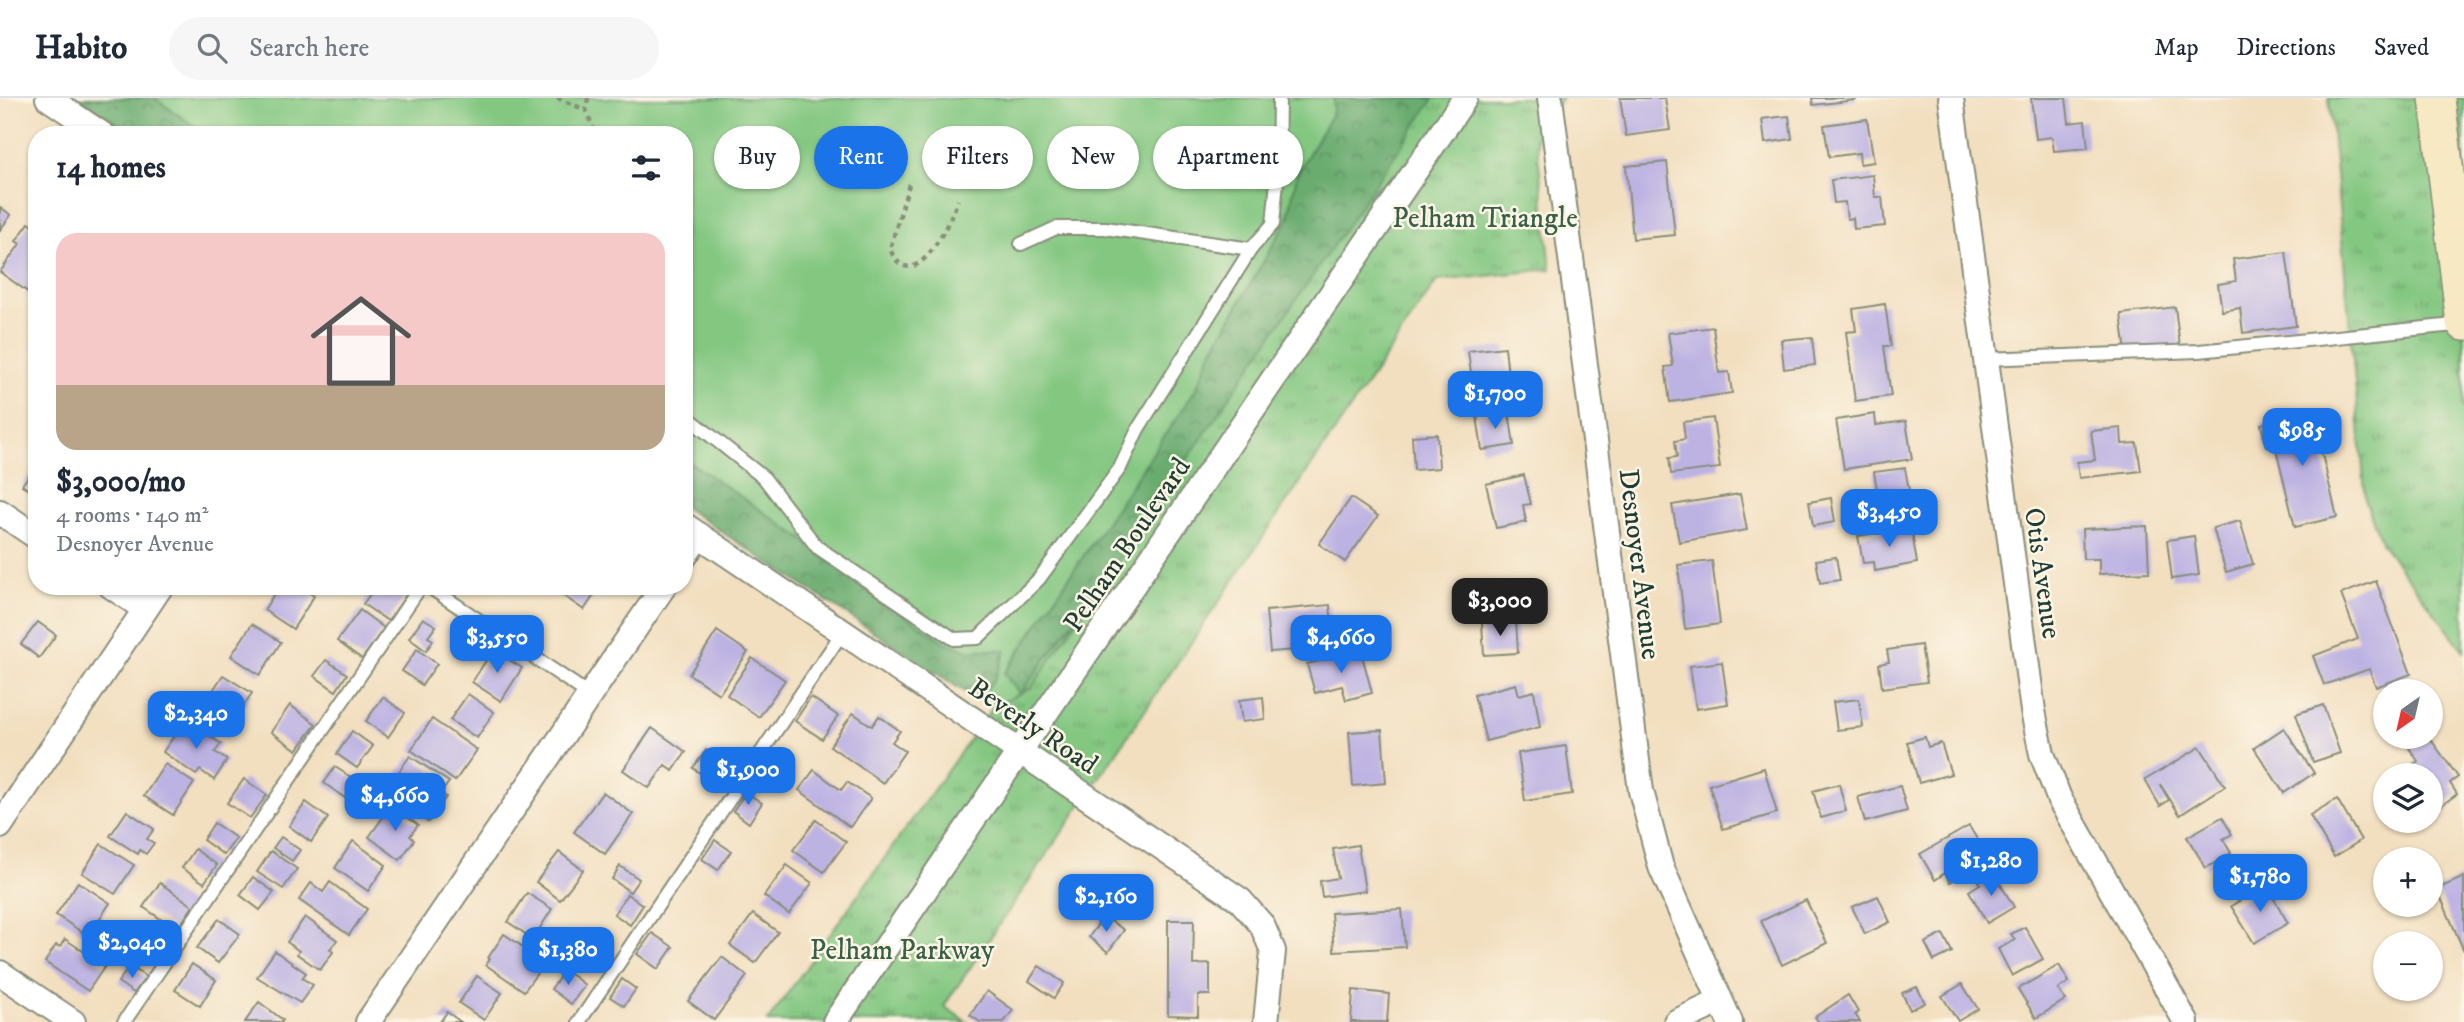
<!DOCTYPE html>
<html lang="en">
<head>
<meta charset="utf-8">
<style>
  body { margin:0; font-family:"IM FELL DW Pica",serif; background:#f6f6f7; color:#1f2937; height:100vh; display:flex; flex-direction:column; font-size:26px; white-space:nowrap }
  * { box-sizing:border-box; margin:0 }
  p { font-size:23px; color:#747a83 }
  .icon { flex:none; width:38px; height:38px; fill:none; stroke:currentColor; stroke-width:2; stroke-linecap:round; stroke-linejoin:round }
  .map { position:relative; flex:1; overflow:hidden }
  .side { position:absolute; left:28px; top:28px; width:665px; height:469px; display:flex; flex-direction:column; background:#fff; border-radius:28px; box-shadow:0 2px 5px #0004 }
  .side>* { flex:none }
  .top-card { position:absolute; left:714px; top:28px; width:665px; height:63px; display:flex; gap:14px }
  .needle { width:46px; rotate:214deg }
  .fabs { position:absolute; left:2373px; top:581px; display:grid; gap:14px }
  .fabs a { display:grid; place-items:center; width:70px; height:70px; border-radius:50%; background:#fff; box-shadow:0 2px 5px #0004; font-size:35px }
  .price { position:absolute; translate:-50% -60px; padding:0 16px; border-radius:14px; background:#1a73e8; color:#fff; font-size:23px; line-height:46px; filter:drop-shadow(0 2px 4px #0008) }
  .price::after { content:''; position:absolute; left:50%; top:42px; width:21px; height:16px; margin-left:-10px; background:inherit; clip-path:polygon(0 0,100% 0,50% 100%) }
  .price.active { background:#222; color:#fff }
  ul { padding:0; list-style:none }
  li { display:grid; align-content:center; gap:14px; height:371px; padding:0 28px }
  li+li { border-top:2px solid #e0e1e3 }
  li span { display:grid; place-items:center; height:217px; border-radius:21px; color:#555 }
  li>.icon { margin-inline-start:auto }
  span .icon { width:126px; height:126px; fill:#fffc; stroke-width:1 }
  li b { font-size:30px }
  h2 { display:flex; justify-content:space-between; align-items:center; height:84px; padding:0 28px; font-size:30px }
  .chip { padding:0 24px; border-radius:32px; background:#fff; box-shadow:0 2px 5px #0004; font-size:24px; line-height:63px }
  .chip.active { background:#1a73e8; color:#fff }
  header { display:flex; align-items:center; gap:42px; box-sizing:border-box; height:98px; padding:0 35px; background:#fff; border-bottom:2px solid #e0e1e3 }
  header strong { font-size:33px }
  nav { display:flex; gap:38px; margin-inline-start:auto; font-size:24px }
  .search { width:490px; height:63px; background:#f6f6f7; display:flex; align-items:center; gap:18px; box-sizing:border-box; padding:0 24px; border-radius:38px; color:#747a83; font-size:26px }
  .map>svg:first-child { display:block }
  .grass { fill:#83c781; stroke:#51825a; stroke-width:2 }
  .forest { fill:url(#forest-crowns); stroke:#447452; stroke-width:2 }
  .park { fill:url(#park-tufts); stroke:#51825a; stroke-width:2 }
  .building { fill:#bdb3e3 }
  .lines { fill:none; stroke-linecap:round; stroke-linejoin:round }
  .lane-casing { stroke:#888e7a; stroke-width:16 }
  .street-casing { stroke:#888e7a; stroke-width:28 }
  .secondary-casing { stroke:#888e7a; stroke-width:38 }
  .path { stroke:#888e7a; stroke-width:4.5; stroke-dasharray:5 5; stroke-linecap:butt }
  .lane { stroke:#fff; stroke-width:12 }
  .street { stroke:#fff; stroke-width:24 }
  .secondary { stroke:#f7e9c3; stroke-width:35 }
  .labels { text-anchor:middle; stroke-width:5; stroke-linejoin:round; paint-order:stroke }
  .park-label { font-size:28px; fill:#386047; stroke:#fcf5e5 }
  .street-label { font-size:28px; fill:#1f3d34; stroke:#fcf5e5 }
</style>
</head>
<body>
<header>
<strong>Habito</strong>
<div class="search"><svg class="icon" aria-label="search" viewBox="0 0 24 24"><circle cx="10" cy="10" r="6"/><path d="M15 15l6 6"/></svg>Search here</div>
<nav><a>Map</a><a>Directions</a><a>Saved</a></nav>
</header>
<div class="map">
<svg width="2464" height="924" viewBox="0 0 2464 924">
  <defs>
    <pattern id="forest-crowns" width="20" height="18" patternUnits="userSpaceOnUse" patternTransform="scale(1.75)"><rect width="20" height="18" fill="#6aac6f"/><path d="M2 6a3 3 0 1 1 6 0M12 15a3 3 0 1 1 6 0" fill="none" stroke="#578d5c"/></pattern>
    <pattern id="park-tufts" width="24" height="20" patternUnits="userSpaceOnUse" patternTransform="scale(1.75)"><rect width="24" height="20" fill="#83c781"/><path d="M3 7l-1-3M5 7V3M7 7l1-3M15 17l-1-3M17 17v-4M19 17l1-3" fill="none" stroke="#6ba36a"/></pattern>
  </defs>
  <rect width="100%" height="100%" fill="#fcf5e5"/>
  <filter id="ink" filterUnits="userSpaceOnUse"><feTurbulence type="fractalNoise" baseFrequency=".0143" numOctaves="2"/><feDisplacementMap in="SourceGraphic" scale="14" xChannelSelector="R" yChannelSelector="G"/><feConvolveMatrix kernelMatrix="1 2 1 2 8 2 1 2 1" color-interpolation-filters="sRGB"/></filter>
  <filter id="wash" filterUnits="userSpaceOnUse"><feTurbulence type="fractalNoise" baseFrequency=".00686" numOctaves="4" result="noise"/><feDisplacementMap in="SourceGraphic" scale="28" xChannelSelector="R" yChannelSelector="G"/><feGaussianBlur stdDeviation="1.57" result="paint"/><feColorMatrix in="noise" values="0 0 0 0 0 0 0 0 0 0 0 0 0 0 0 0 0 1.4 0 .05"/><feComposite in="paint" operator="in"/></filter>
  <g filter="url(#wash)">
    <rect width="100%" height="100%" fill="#f2dfc0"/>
    <!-- grass -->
    <path class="grass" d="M77,0H1434L1031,590L993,609L684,403V37H132Z"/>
    <!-- forest -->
    <g class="forest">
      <path d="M79,0H154L207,37H133Z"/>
      <path d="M1334,0H1437L1180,379L1020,596L1004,576L1196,291L1210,256L1288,121L1297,76L1333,14Z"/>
      <path d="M684,360L803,441L849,480L945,544L968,552H1006L995,581L977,602L684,409Z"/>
    </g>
    <!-- park -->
    <g class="park">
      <path d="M1434,0H1562L1536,38L1551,171L1437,183L944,908L967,924H767L993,609L1031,590Z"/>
      <path d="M2329,0H2464V553L2382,446L2366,404Z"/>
    </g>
    <g id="blocks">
      <!-- building -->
      <g class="building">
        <path d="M1620,0H1665L1670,32L1626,38Z"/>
        <path d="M1812,0H1856V2L1813,7Z"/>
        <path d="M2031,0H2066L2069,25L2085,23L2088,50L2054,53L2052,39L2036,41Z"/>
        <path d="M1789,18L1792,41L1765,45L1762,21Z"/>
        <path d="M1867,21L1874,64L1860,66L1859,55L1829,59L1824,27Z"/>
        <path d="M1667,64L1675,137L1633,141L1626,68Z"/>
        <path d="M1873,77L1875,99H1882L1885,128L1854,131L1853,120L1847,121L1845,104L1834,105L1831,82Z"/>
        <path d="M0,109L11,117L0,132Z"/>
        <path d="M29,125L37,131V190L32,197L0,174L20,146L16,143Z"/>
        <path d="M2286,154L2296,228L2243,235L2240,210L2222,213L2218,186L2236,183L2233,161Z"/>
        <path d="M1885,206L1891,248H1884L1891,298L1855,303L1846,234L1856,233L1853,211Z"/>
        <path d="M2175,209L2180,248L2126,255L2121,216Z"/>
        <path d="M1713,229L1719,275L1729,274L1732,295L1670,304L1665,269L1673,268L1668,235Z"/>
        <path d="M1812,239L1815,267L1784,271L1781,242Z"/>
        <path d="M1505,249L1508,278L1472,283L1468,253Z"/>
        <path d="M1509,314L1514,347L1482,352L1477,318Z"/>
        <path d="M2312,314L2337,419L2295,429L2275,347L2266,349L2261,326Z"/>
        <path d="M1875,316L1876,327L1906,323L1912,361L1844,371L1836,322Z"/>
        <path d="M1713,320L1720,370L1671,376L1669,360L1677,359L1675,343L1685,341L1683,324Z"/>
        <path d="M2121,330L2122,346L2137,345L2141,373L2079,380L2077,364L2095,362L2091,333Z"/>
        <path d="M1437,336L1439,370L1414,372L1412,338Z"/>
        <path d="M37,366V398L22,387Z"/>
        <path d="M1905,370L1912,409L1869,416L1866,400L1878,398L1874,374Z"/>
        <path d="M1524,377L1531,406L1523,407L1526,424L1496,430L1486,386Z"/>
        <path d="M1740,396L1747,432L1679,444L1672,407Z"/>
        <path d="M1351,400L1378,418L1345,464L1319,446Z"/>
        <path d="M1831,400L1835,424L1813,428L1809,404Z"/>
        <path d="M2240,423L2253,466L2226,474L2213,430Z"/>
        <path d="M2147,428L2149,474L2099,476V461H2083L2082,431Z"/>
        <path d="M1911,429L1917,465L1875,473L1874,464L1863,465L1858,438Z"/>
        <path d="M2194,438L2199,477L2172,481L2167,442Z"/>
        <path d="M1836,459L1840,482L1820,485L1816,462Z"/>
        <path d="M1712,463L1720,526L1685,531L1678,467Z"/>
        <path d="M2376,483L2411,576L2376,589L2369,571L2324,587L2313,558L2358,541L2341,496Z"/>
        <path d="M279,488H298L314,498L293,531L264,512Z"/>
        <path d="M376,488H396L407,496L388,523L363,506Z"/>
        <path d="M558,488H600L584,512L555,492Z"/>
        <path d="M1330,507L1333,536L1308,537L1309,551L1270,554L1266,513Z"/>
        <path d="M360,512L384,530L362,561L337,543Z"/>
        <path d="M423,520L436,528L428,539L433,542L426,553L409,540Z"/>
        <path d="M1516,523L1518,555L1484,557L1482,525Z"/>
        <path d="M38,524L56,537L39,560L21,546Z"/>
        <path d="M252,526L281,544L260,577L231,558Z"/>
        <path d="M717,533L748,554L719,596L689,576Z"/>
        <path d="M1921,547L1927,584L1882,590L1879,566L1889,564L1887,552Z"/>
        <path d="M417,551L437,566L422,587L402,573Z"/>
        <path d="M493,552L522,570L501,603L472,584Z"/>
        <path d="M1361,553L1372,595L1346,602L1342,588L1315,595L1307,566Z"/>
        <path d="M752,560L785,582L759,619L727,597Z"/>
        <path d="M326,562L347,576L336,593L314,578Z"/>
        <path d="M1722,564L1728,606L1696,611L1690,568Z"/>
        <path d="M223,577L252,595L231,627L202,609Z"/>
        <path d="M1516,586L1519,597L1534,593L1540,629L1486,643L1474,597Z"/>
        <path d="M468,596L494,614L477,640L450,622Z"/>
        <path d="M383,599L405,615L388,639L366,623Z"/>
        <path d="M811,599L838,618L822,641L795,623Z"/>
        <path d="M1263,599L1265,621L1242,624L1239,602Z"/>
        <path d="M1859,601L1863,629L1837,632L1833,604Z"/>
        <path d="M290,607L316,626L297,652L271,634Z"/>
        <path d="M2323,607L2340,655L2313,664L2296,616Z"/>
        <path d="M853,615L872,628L879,618L900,633L892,644L905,653L883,685L830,648Z"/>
        <path d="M186,621L221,646L215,654L227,662L214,682L200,672L196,677L163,654Z"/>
        <path d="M432,621L477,652L455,683L411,652Z"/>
        <path d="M652,630L686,654L673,673L665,667L649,690L623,672Z"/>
        <path d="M2284,630L2314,675L2284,695L2254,650Z"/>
        <path d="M1382,632L1386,685L1353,688L1349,634Z"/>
        <path d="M352,633L373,648L357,670L337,656Z"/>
        <path d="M1925,639L1928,649L1941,645L1951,676L1919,685L1907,644Z"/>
        <path d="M2425,639H2429L2458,679L2450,685L2457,696L2431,715V677H2398L2418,663L2409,650Z"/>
        <path d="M1566,648L1572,696L1525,703L1518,655Z"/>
        <path d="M2200,649L2225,688L2180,717L2160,686L2169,702L2160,708L2145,682Z"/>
        <path d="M706,652L734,672L721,690L693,670Z"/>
        <path d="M410,658L449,684L441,695L446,699L428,724L385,693Z"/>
        <path d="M165,666L194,685L173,717L144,698Z"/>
        <path d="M335,669L357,683L345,700L324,685Z"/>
        <path d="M1764,670L1777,715L1723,731L1709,687Z"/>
        <path d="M814,672L841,692L847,684L871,700L850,729L799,692Z"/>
        <path d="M244,681L267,697L250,720L227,705Z"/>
        <path d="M1839,686L1846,713L1821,720L1813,693Z"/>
        <path d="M1900,688L1907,713L1865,724L1858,699Z"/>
        <path d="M603,694L633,716L605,756L574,734Z"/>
        <path d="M746,694L762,705L749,725L733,713Z"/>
        <path d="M2337,701L2361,742L2334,759L2310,717Z"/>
        <path d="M306,704L328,720L311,744L289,728Z"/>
        <path d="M391,708L418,727L410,738L414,742L400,762L369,739Z"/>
        <path d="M127,713L154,731L147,741L154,745L146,756L140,752L138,756L110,738Z"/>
        <path d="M2222,719L2232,736L2223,741L2231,755L2206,770L2187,739Z"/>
        <path d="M816,722L846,744L824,774L793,752Z"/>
        <path d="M214,725L236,740L224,757L203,742Z"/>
        <path d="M1969,728L1989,761L1950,784L1945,775L1935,782L1920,756Z"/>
        <path d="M281,739L300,752L292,763L273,750Z"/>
        <path d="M715,742L731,753L718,772L702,761Z"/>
        <path d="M353,743L386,767L368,793L335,770Z"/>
        <path d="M101,746L134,767L115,796L82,775Z"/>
        <path d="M1358,747L1365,793L1322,799L1320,783L1338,780L1333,751Z"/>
        <path d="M195,751L217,767L204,785L182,770Z"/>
        <path d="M271,753L297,771L283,791L257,774Z"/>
        <path d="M559,754L583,772L560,802L536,784Z"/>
        <path d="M787,767L812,785L789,816L764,798Z"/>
        <path d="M620,768L639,781L630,794L612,781Z"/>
        <path d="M1993,774L2014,809L1987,825L1969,793L1980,786L1978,783Z"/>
        <path d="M253,779L274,794L260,812L240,797Z"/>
        <path d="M2464,779V853L2437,791Z"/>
        <path d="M78,784L110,805L88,838L56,817Z"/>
        <path d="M330,784L367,811L349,837L299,802L311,785L323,794Z"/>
        <path d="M160,785L193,808L177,832L143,809Z"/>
        <path d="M2266,787L2288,825L2254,845L2231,808Z"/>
        <path d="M527,795L552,811L533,841L508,824Z"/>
        <path d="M627,796L643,807L630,827L614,816Z"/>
        <path d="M1878,798L1890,824L1865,836L1852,809Z"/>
        <path d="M1806,802L1827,845L1782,867L1761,823Z"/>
        <path d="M1402,811L1405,849L1334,853L1331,815Z"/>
        <path d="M753,816L778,834L755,865L730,847Z"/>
        <path d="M1104,818L1124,832L1108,854L1089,839Z"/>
        <path d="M305,819L337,842L330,851L333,854L320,872L297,856L299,853L287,844Z"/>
        <path d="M219,821L240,836L218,865L197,850Z"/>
        <path d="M1168,822H1194L1193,867L1210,866V897H1198V918L1168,917Z"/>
        <path d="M2025,829L2043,861L2012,878L1998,851L2015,842L2011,836Z"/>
        <path d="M652,835L673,849L658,871L637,856Z"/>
        <path d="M504,836L545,864L524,893L486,867L490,861L488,860Z"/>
        <path d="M1943,836L1952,854L1934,863L1925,845Z"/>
        <path d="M65,841L105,868L88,893L45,864L56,847L60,849Z"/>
        <path d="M275,853L306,875L302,880L313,887L300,905L257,879Z"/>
        <path d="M722,859L747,878L714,922L688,903Z"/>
        <path d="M192,866L216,882L200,908L175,892Z"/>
        <path d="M2059,867L2069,884L2058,891L2065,902L2036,920L2018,891Z"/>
        <path d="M130,868L146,879L134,895L118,884Z"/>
        <path d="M1039,868L1064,885L1054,900L1029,883Z"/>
        <path d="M565,872L585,887L571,906L551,891Z"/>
        <path d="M477,878L502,895L484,922L459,905Z"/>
        <path d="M622,881L636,891L624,908L610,899Z"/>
        <path d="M1962,886L1978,911L1958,923L1942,898Z"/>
        <path d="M1917,889L1925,905L1910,912L1902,895Z"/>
        <path d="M1353,892L1389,896L1387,924H1351Z"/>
        <path d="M987,893L1013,912L1004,924H980L970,917Z"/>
        <path d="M1848,897L1858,914L1855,916L1860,924H1819L1815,919Z"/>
        <path d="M259,904L283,922L282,924H245Z"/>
        <path d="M447,914L461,924H440Z"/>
      </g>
    </g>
  </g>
  <g filter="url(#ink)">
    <use href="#blocks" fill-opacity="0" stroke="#888e7a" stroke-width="2"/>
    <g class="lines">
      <defs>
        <g id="lane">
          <path d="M1021,146L1056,130H1105L1251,151"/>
          <path d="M1985,261L2199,253L2464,226"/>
          <path d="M691,322L764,380L817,449L954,541L978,540L1039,481L1120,370L1138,331L1251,151L1273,126L1278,72L1279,0"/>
          <path d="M428,488L590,597"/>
          <path d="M124,924L421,488"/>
          <path d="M579,924L842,535"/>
        </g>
        <g id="street">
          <path d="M48,0L103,37"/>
          <path d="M1550,0L1641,693L1661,769L1730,924"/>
          <path d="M1951,0L2033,613L2042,656L2059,700L2186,924"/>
          <path d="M0,414L37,439"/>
          <path d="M684,427L1240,802L1262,827L1273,853L1266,924"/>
          <path d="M684,459L699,437"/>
          <path d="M111,488L145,511"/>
          <path d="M0,728L161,488"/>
          <path d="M0,875L73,924"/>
          <path d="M368,924L664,488"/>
          <path d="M835,924L1465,0"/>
          <path d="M1676,924L1719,904"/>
        </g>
        <path id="secondary" d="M2437,0L2464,225"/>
      </defs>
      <!-- lane casing -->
      <use href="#lane" class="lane-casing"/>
      <!-- street casing -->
      <use href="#street" class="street-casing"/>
      <!-- secondary casing -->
      <use href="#secondary" class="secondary-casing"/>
      <!-- path -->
      <g class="path">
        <path d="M557,0L586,12"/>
        <path d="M588,0L586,12L596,37"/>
        <path d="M909,86L890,151C914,205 951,121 958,102"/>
      </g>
      <!-- lane -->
      <use href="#lane" class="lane"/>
      <!-- street -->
      <use href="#street" class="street"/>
      <!-- secondary -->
      <use href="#secondary" class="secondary"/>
    </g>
  </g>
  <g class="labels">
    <!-- park labels -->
    <g class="park-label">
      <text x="1485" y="129">Pelham Triangle</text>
      <text x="902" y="861">Pelham Parkway</text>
    </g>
    <!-- street labels -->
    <g class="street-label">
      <text transform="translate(1126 446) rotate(-56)" y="10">Pelham Boulevard</text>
      <text transform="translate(1641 466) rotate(83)" y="10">Desnoyer Avenue</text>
      <text transform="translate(2044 475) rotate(82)" y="10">Otis Avenue</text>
      <text transform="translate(1034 627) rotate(34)" y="10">Beverly Road</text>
    </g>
  </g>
</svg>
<div class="fabs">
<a><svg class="needle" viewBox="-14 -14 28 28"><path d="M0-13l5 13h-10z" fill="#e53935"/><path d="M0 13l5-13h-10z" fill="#747a83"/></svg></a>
<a><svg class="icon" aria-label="layers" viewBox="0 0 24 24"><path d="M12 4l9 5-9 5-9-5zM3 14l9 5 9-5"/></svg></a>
<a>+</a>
<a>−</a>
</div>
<b class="price" style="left:1495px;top:333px">$1,700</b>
<b class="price" style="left:2302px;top:370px">$985</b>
<b class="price" style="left:1889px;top:451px">$3,450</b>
<b class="price active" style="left:1500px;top:540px">$3,000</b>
<b class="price" style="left:497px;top:577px">$3,550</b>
<b class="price" style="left:1341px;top:577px">$4,660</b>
<b class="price" style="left:196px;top:653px">$2,340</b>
<b class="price" style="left:748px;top:709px">$1,900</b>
<b class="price" style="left:395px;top:735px">$4,660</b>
<b class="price" style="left:1991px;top:800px">$1,280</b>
<b class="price" style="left:2260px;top:816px">$1,780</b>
<b class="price" style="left:1106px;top:836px">$2,160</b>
<b class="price" style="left:132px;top:882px">$2,040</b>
<b class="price" style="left:568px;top:889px">$1,380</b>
<div class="top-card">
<a class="chip">Buy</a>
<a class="chip active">Rent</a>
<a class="chip">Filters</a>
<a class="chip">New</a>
<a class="chip">Apartment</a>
</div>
<section class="side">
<h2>14 homes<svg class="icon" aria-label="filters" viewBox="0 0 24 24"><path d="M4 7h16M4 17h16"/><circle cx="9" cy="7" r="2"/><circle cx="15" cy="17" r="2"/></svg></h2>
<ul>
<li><span style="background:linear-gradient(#f6c9c9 70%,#b9a48a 0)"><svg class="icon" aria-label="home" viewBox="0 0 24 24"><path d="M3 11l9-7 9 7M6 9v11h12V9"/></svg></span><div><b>$3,000/mo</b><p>4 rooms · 140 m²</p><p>Desnoyer Avenue</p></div></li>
</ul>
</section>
</div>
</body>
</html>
